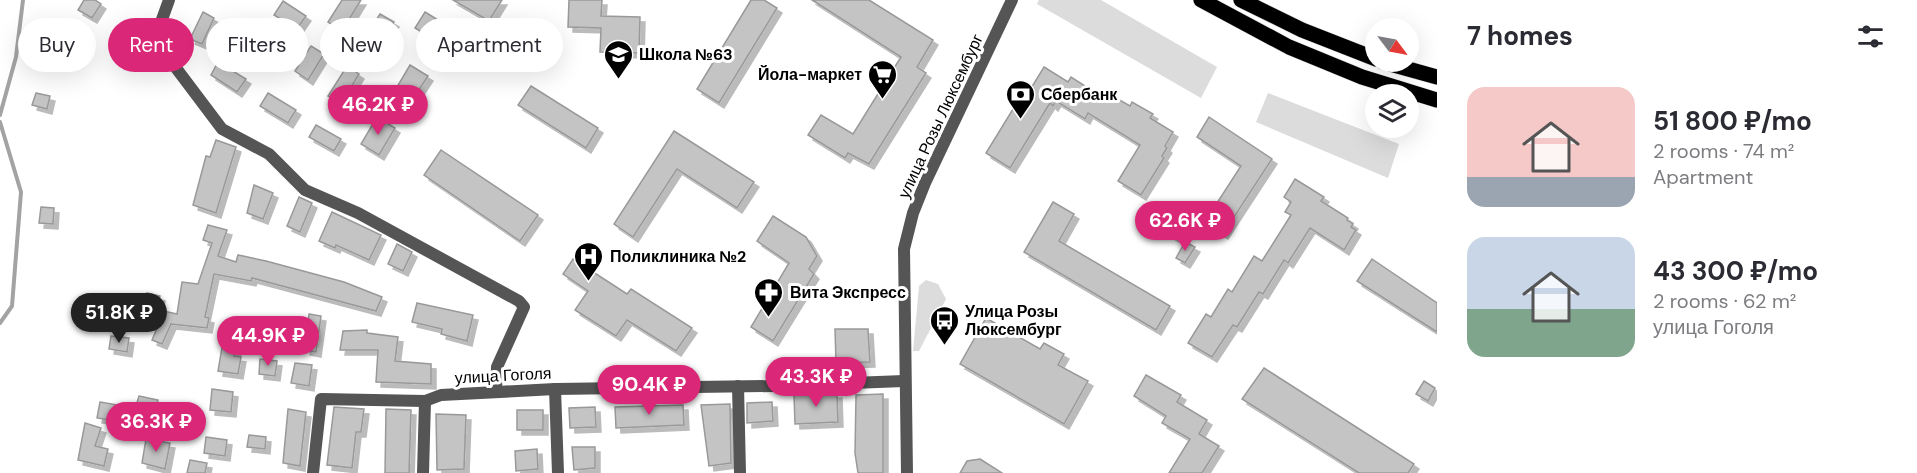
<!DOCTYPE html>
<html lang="en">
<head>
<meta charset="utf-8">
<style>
  body { margin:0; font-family:"DM Sans",sans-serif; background:#f2f2f3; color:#2b2b33; height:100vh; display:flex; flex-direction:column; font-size:22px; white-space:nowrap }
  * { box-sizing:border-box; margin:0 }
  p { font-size:20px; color:#7c7c81 }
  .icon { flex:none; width:33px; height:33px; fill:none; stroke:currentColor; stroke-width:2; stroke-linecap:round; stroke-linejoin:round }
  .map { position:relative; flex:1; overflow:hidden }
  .sheet { display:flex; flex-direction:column; background:#fff; width:480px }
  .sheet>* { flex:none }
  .banner { position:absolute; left:18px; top:18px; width:570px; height:54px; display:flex; gap:12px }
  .needle { width:39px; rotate:122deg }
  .tools { position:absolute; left:1365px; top:18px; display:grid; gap:12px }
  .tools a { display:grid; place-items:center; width:54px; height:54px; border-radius:50%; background:#fff; box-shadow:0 6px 24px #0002; font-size:30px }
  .price { position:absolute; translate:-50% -51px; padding:0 14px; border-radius:21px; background:#db2777; color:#fff; font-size:20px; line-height:39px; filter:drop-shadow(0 2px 3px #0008) }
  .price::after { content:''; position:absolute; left:50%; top:36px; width:18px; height:14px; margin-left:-9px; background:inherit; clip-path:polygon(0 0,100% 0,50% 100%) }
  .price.on { background:#222; color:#fff }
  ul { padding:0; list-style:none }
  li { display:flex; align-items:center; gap:18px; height:150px; padding:0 30px }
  li span { display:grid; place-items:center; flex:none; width:168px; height:120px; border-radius:18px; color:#555 }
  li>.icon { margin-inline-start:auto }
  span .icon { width:72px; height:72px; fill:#fffc; stroke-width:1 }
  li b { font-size:26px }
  h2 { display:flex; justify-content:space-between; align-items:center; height:72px; padding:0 30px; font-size:26px }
  .chip { padding:0 21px; border-radius:27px; background:#fff; box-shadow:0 6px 24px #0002; font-size:21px; line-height:54px }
  .chip.on { background:#db2777; color:#fff }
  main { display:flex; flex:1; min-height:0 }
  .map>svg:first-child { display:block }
  .green { fill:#dcdcdc }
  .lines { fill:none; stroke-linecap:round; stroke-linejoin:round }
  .stream { stroke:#a3a3a3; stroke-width:4 }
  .building { fill:#c4c4c4; stroke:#999; stroke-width:1.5; filter:url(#shadow) }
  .primary-casing { stroke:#dbdbdb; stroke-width:16 }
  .minor { stroke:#555; stroke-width:12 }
  .tertiary { stroke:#555; stroke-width:12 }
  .primary { stroke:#000; stroke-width:15 }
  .labels { text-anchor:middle; stroke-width:6; stroke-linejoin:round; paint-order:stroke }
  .poi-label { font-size:16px; font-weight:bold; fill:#000; stroke:#fff; text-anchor:start }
  .street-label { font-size:16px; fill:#000; stroke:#fff }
</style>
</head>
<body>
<main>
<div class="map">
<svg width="1437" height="473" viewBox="0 0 1437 473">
  <defs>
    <filter id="shadow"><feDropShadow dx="5" dy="5" stdDeviation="0" flood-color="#0004"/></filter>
  </defs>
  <rect width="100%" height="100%" fill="#fff"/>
  <!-- green -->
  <g class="green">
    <path d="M1039,0H1101L1217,67L1201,98L1037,4Z"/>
    <path d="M1268,93L1399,144L1388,178L1256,122Z"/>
    <path d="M926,280L938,284L946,299L919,351H913L919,286Z"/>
  </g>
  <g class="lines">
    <!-- stream -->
    <g class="stream">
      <path d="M0,115L16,57L23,0"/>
      <path d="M0,122L21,192L12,306L0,323"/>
    </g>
  </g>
  <!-- building -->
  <g class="building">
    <path d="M84,0H95L101,4L92,18L78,10Z"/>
    <path d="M342,0H361L342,31L328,22Z"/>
    <path d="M453,0H502L489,21Z"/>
    <path d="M569,0H602L601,16L640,17L639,53L600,52L601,28L568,27Z"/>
    <path d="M751,0H764L777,8L719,103L697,89Z"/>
    <path d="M812,0H869L933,40L917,67L926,73L869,164L848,153L845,158L808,135L821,115L853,134L901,57Z"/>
    <path d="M283,1L306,16L297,29L274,15Z"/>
    <path d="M203,12L214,18L202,44L190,39Z"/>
    <path d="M425,12L456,31L446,47L415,28Z"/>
    <path d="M380,14L394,22L376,50L362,42Z"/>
    <path d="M258,37L282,53L274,65L250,50Z"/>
    <path d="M311,46L324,54L308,80L295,71Z"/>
    <path d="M218,62L246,79L237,92L211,75Z"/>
    <path d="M410,65L428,76L411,102L394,92Z"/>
    <path d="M347,66L359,74L341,104L328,96Z"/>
    <path d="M1044,67L1068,82L1071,77L1099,95L1102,90L1130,106L1132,102L1153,114L1150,118L1173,132L1165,146L1167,148L1162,156L1164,158L1141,195L1118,181L1140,145L1088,113L1085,119L1056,101L1053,106L1050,103L1010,168L986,153L1026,88L1030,90Z"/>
    <path d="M531,86L598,128L586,148L518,105Z"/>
    <path d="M36,93L50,96L47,109L32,105Z"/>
    <path d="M268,93L296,110L288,123L260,106Z"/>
    <path d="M377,117L395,128L379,155L361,144Z"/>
    <path d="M1209,117L1272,159L1223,234L1204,223L1241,166L1197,137Z"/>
    <path d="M316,125L341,139L334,151L309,137Z"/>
    <path d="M674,131L754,182L737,208L677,169L633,237L614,224Z"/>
    <path d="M216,140L236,147L216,213L193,205L206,156L210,157Z"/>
    <path d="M441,150L538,215L520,241L424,175Z"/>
    <path d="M1295,179L1324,197L1321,201L1348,218L1347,220L1353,224L1351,227L1356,230L1344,250L1310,228L1288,263L1284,260L1263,294L1259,292L1237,327L1233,325L1212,357L1188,343L1206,314L1211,317L1228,289L1232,292L1254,256L1262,261L1291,215L1285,212L1291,202L1284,197Z"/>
    <path d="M254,185L273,193L263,219L247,213Z"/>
    <path d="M299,197L312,203L300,232L287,226Z"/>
    <path d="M1053,202L1074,214L1059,241L1170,306L1156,330L1024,252Z"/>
    <path d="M41,207L54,208L53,224L39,223Z"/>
    <path d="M332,212L381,235L369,260L336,245L335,248L319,241Z"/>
    <path d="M1169,215L1182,223L1174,237L1161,229Z"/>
    <path d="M773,216L806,237L817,256L809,269L814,274L773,341L751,327L789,263L757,241Z"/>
    <path d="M208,225L227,230L218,256L236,262L238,255L266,261L344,282L382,297L376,311L252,278L251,281L214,274L205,317L209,318L207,328L171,324L162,344L152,340L164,311L177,314L182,282L198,284L212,243L203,240Z"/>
    <path d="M1185,242L1195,247L1185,263L1176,258Z"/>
    <path d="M397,244L412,252L403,271L388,264Z"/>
    <path d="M573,259L627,294L631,289L692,328L676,351L627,320L616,336L575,310L588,291L563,274Z"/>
    <path d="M1372,259L1437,303V332L1357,281Z"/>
    <path d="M147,293L160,296L156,312L143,308Z"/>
    <path d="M417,303L473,315L467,341L441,334L442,329L412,322Z"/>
    <path d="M309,314L321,316L316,352L305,350Z"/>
    <path d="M986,318L1040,349L1044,343L1064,354L1058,365L1088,381L1064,424L960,364Z"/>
    <path d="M249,321L261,323L258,341L238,338L234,356L241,357L238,374L218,371L224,336L220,335L223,324L248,329Z"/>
    <path d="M835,329H868L870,362L836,363Z"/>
    <path d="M367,330V333L398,337L395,361L431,364V384L376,382L378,350H340L343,331Z"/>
    <path d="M111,336L129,338L127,352L109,349Z"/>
    <path d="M260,359L277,361L275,376L259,374Z"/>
    <path d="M295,363L312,365L309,386L291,383Z"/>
    <path d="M1264,368L1414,464L1408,473H1359L1242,399Z"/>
    <path d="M1146,375L1181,395L1177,402L1207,420L1199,434L1219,446L1202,473H1169L1190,439L1162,423L1166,416L1134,396Z"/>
    <path d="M1424,381L1435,388L1428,401L1416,394Z"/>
    <path d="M212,389L233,392L231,412L210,410Z"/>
    <path d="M837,393L838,422L795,424L794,395Z"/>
    <path d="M883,394V473H858L855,453L856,395Z"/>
    <path d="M139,396L158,400L155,414L135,409Z"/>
    <path d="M100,402L118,405L115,421L97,418Z"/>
    <path d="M772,402L773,421L747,423V403Z"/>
    <path d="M730,404L731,463L709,466L701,405Z"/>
    <path d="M683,405L684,425L616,428L615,407Z"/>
    <path d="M334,407L364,409L361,432H356L352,468L327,465Z"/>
    <path d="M595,407L596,427L570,428L569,408Z"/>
    <path d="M288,409L306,412L300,466L283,463Z"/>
    <path d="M386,409L411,410L409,473H385Z"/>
    <rect x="517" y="410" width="26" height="20"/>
    <path d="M436,414L466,415L464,469L437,470Z"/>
    <path d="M85,423L101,428L95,446L108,449L104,466L78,460Z"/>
    <path d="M249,435L266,437L265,449L247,447Z"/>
    <path d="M206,437L227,440L225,456L204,453Z"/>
    <path d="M146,439L170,443L165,469L142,463Z"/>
    <path d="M572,447H595V468L574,470Z"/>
    <path d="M537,449L538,469L516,471L515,451Z"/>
    <path d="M980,459L1002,473H960L967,461Z"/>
    <path d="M190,460L207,463L205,473H187Z"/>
  </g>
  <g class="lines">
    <defs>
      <g id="primary">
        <path d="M1201,0L1289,47L1362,77L1437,100"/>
        <path d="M1241,0L1302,30L1376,59"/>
        <path d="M1383,62L1437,77"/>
      </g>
    </defs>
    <!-- primary casing -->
    <use href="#primary" class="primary-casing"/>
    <!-- minor -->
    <g class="minor">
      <path d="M169,0L160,25L166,50L173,64L222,129L269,154L305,190L358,213L519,301L524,307L497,367L496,392"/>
      <path d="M738,386L740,473"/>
      <path d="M555,389L558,473"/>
      <path d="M313,473L321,399L425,401L441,395L555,389L773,386L904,381"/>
      <path d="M423,473L425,401"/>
    </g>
    <!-- tertiary -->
    <path class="tertiary" d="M907,473L904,249L913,213L925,183L1012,0"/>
    <!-- primary -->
    <use href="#primary" class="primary"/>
  </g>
  <!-- icons -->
  <defs>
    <symbol id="school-pin" viewBox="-11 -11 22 30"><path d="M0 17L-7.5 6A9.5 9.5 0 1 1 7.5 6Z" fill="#000" stroke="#fff"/><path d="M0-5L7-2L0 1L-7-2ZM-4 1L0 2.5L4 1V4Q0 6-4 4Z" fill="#fff"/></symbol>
    <symbol id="supermarket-pin" viewBox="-11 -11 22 30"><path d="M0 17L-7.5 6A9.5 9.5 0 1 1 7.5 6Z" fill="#000" stroke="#fff"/><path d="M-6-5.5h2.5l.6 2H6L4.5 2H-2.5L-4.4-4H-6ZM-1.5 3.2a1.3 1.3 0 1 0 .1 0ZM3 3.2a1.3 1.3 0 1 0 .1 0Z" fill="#fff"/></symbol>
    <symbol id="bank-pin" viewBox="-11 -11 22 30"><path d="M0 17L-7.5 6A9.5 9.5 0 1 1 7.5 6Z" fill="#000" stroke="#fff"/><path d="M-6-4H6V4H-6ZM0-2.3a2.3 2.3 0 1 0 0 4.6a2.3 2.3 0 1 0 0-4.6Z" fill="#fff"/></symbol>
    <symbol id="hospital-pin" viewBox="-11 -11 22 30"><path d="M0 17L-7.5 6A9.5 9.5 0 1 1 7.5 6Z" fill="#000" stroke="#fff"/><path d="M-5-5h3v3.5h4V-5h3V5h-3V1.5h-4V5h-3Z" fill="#fff"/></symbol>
    <symbol id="pharmacy-pin" viewBox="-11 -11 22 30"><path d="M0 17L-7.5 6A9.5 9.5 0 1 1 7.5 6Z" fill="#000" stroke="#fff"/><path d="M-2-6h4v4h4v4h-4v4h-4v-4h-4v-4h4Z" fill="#fff"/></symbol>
    <symbol id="bus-pin" viewBox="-11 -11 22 30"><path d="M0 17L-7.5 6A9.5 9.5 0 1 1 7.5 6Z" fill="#000" stroke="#fff"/><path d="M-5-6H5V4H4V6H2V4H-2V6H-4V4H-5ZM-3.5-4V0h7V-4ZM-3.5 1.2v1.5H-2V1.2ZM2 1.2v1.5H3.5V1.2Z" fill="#fff"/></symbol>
  </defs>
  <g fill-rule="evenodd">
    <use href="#school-pin" x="602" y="38" width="33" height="45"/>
    <use href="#supermarket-pin" x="866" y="58" width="33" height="45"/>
    <use href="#bank-pin" x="1004" y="78" width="33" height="45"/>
    <use href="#hospital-pin" x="572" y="240" width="33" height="45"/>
    <use href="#pharmacy-pin" x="752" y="276" width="33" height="45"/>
    <use href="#bus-pin" x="928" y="304" width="33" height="45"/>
  </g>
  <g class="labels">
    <!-- poi labels -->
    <g class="poi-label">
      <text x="639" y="60">Школа №63</text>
      <text x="862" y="80" text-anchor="end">Йола-маркет</text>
      <text x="1041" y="100">Сбербанк</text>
      <text x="610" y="262">Поликлиника №2</text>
      <text x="790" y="298">Вита Экспресс</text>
      <text x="965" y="317">Улица Розы<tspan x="965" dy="18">Люксембург</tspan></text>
    </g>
    <!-- street labels -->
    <g class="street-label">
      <text transform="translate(940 116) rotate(-65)" y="6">улица Розы Люксембург</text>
      <text transform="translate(503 375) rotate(-3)" y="6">улица Гоголя</text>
    </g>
  </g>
</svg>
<div class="tools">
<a><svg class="needle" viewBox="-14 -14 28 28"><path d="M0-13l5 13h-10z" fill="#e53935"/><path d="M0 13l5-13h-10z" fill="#7c7c81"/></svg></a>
<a><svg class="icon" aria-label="layers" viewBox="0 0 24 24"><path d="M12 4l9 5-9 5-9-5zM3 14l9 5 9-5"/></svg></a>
</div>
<b class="price" style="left:378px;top:136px">46.2K ₽</b>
<b class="price" style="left:1185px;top:252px">62.6K ₽</b>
<b class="price on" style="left:119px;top:344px">51.8K ₽</b>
<b class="price" style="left:268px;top:367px">44.9K ₽</b>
<b class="price" style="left:816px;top:408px">43.3K ₽</b>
<b class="price" style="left:649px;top:416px">90.4K ₽</b>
<b class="price" style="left:156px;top:453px">36.3K ₽</b>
<div class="banner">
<a class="chip">Buy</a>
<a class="chip on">Rent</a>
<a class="chip">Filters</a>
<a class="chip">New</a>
<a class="chip">Apartment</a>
</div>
</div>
<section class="sheet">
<h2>7 homes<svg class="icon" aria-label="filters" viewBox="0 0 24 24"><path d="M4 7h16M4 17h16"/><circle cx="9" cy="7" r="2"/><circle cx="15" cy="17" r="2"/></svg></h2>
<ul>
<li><span style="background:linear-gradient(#f6c9c9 75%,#9aa5b1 0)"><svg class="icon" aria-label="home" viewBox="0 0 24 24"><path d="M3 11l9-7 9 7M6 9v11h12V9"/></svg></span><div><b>51 800 ₽/mo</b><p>2 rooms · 74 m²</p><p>Apartment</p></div></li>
<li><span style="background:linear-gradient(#c9d6e8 60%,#7fa58c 0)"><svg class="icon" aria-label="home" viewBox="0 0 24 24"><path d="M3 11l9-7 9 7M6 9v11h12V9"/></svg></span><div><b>43 300 ₽/mo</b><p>2 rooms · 62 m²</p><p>улица Гоголя</p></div></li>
</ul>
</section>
</main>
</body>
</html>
